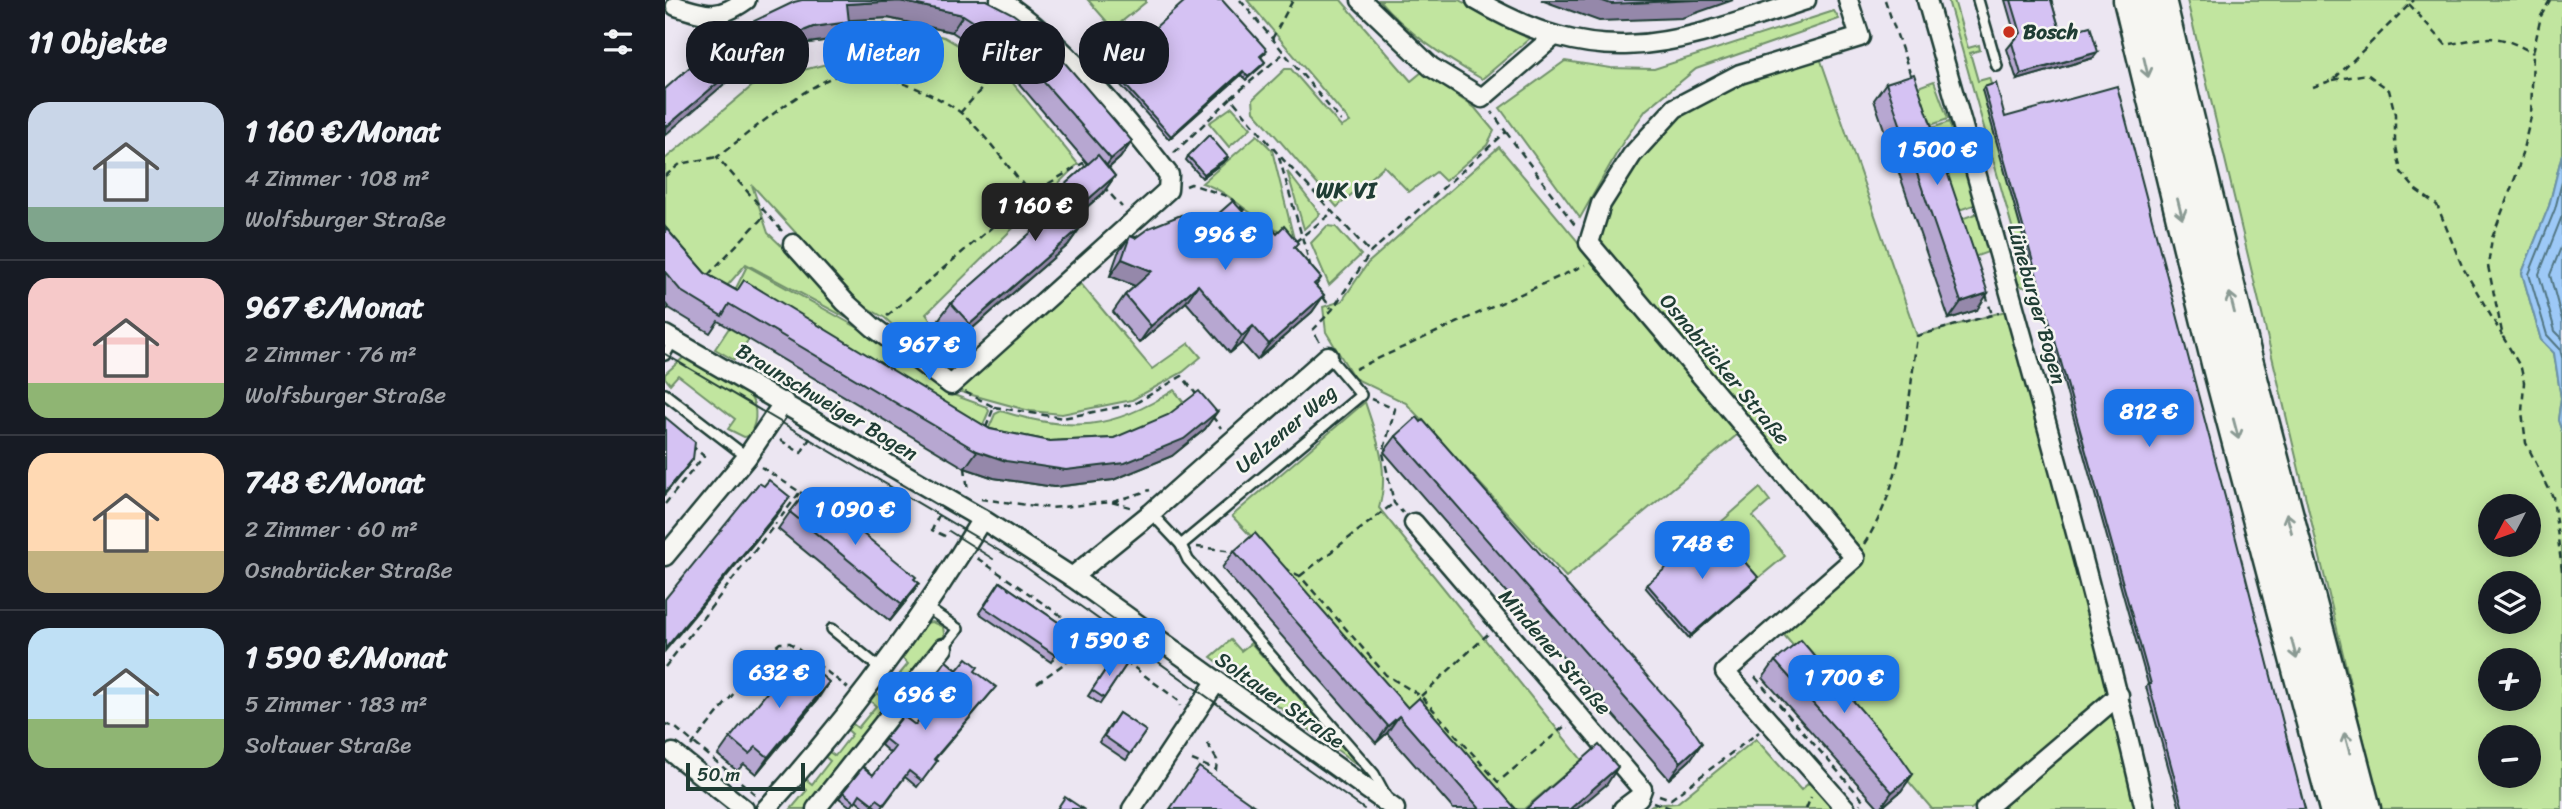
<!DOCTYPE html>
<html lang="de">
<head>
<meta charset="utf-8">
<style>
  body { margin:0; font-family:Sriracha,sans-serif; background:#20242c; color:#f1f3f6; height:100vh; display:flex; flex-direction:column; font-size:26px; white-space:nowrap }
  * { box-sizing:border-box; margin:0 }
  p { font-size:23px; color:#9ea1a6 }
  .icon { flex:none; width:38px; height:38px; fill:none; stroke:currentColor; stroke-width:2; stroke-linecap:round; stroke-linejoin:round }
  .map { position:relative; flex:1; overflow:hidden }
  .drawer { display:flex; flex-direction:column; background:#171b24; width:665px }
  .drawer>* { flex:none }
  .banner { position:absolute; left:21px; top:21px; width:665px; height:63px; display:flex; gap:14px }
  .needle { width:46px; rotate:229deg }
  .tools { position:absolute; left:1813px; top:494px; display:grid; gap:14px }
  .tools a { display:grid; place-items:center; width:63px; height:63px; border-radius:50%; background:#171b24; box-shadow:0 4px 18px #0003; font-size:35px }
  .scale { position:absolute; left:21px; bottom:18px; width:119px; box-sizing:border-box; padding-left:7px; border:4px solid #1f3d34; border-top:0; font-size:19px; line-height:24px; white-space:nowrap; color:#1f3d34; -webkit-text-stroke:5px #f6f6f2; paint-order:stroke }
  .price { position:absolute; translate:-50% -60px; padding:0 16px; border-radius:14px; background:#1a73e8; color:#fff; font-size:23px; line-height:46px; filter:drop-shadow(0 2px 4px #0008) }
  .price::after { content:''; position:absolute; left:50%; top:42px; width:21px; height:16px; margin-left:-10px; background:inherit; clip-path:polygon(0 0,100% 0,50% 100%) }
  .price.on { background:#222; color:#fff }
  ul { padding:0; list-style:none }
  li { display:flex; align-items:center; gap:21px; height:175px; padding:0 28px }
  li+li { border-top:2px solid #363941 }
  li span { display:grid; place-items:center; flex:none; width:196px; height:140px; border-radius:21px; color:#555 }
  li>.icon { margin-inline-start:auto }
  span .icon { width:84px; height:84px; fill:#fffc; stroke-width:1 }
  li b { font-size:30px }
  h2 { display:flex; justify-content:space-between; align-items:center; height:84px; padding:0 28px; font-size:30px }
  .tag { padding:0 24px; border-radius:28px; background:#171b24; box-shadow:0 4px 18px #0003; font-size:24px; line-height:63px }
  .tag.on { background:#1a73e8; color:#fff }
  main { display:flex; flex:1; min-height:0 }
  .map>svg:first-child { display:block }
  .green { fill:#c1e59f; stroke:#70916a; stroke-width:2; fill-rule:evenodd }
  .water { fill:#9dc9f7; stroke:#6b91a9; stroke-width:2 }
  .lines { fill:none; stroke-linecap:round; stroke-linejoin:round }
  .shore { stroke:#517582; stroke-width:2 }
  .lane-casing { stroke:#1f3d34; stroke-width:14 }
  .street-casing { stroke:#1f3d34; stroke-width:23 }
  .highway-casing { stroke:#1f3d34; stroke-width:37 }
  .path { stroke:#1f3d34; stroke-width:2.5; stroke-dasharray:7 5; stroke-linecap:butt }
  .lane { stroke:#f6f6f2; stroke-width:9 }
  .street { stroke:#f6f6f2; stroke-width:18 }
  .highway { stroke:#f6f6f2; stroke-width:32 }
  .tram { stroke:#1f3d34; stroke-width:2 }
  .wall { fill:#b7a7d1; stroke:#1f3d34; stroke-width:2 }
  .shaded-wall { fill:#9588aa; stroke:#1f3d34; stroke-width:2 }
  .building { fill:#d5c2f3; stroke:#1f3d34; stroke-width:2 }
  .oneway { stroke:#8a9a93 }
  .poi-dot { fill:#c8321e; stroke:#f6f6f2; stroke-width:2.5 }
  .labels { text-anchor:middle; stroke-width:5; stroke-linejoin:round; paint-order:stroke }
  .poi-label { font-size:21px; font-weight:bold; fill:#1f3d34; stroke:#f6f6f2; text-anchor:start }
  .street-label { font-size:21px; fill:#1f3d34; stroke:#f6f6f2 }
  .neighbourhood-label { font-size:23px; font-weight:bold; fill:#1f3d34; stroke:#f6f6f2 }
</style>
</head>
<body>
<main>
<section class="drawer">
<h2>11 Objekte<svg class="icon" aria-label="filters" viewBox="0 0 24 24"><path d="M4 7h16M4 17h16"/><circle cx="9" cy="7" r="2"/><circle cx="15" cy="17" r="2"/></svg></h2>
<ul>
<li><span style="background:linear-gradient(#c9d6e8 75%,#7fa58c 0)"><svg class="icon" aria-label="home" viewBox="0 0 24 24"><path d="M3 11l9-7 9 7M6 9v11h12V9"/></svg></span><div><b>1 160 €/Monat</b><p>4 Zimmer · 108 m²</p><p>Wolfsburger Straße</p></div></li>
<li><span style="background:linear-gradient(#f6c9c9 75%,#8fb573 0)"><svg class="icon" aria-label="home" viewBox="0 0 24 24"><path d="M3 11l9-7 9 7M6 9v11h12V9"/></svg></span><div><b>967 €/Monat</b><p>2 Zimmer · 76 m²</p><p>Wolfsburger Straße</p></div></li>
<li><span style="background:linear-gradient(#ffd9b3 70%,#c2b280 0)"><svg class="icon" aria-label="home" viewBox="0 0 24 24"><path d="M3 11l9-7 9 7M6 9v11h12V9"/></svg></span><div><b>748 €/Monat</b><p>2 Zimmer · 60 m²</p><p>Osnabrücker Straße</p></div></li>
<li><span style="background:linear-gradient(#bfe0f5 65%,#8fb573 0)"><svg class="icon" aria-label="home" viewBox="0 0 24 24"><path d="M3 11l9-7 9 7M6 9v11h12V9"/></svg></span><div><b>1 590 €/Monat</b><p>5 Zimmer · 183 m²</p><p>Soltauer Straße</p></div></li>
</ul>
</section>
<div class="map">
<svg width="1897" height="809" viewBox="0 0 1897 809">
  <rect width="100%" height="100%" fill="#ece6f2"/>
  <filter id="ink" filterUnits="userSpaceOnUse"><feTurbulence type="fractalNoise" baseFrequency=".0143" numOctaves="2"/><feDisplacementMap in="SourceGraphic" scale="14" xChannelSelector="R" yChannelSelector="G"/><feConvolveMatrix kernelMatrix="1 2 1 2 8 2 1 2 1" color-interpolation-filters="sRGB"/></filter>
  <g filter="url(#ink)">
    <!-- green -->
    <g class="green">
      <path d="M423,0H481V2L455,23L444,24Z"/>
      <path d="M582,0H676L746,81L757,72L810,108L829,131L822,145L780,181L771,172L744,192L719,166L672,207L589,111L588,99L620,69H626L676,127L685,122Z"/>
      <path d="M714,0H794L864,39L817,79C779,57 742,33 714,0Z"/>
      <path d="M1283,0H1289L1303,48L1314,45L1315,50L1305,53L1313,81L1324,78L1327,87L1380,280L1358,287L1350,281L1347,273L1359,269Z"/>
      <path d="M1522,0H1897V154L1884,206L1857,273L1876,340L1889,353L1896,398L1893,420L1897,432V809H1715ZM1825,506H1864V544H1825ZM1825,583H1864V621H1825ZM1825,660H1864V698H1825ZM1825,737H1864V775H1825Z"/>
      <path d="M1169,11L1174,19L1031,69L981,110L958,142L915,218L835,108L900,61L946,68L989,69Z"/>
      <path d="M181,23H220L279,37L339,72L413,164L261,314L287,349L267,362L220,318L196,304L87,185L103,233L198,324L286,385L416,284L487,369L524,343L536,357L518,372L467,400L397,414L365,411L289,390L197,326L81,264L55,294L0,230V159L92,82L181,59Z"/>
      <path d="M1153,52L1252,336L1351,308L1480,809H1325L1442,705L1306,809H1267L1113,628L1190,558L924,243L936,204L1013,106Z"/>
      <path d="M1269,81L1283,119L1266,125L1253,87Z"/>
      <path d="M567,107L586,128L564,147L544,123Z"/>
      <path d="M1284,122L1297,160L1280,166L1267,128Z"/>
      <path d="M592,135L607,150L628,235C593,228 572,194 537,183Z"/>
      <path d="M834,147L1073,434L901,577L741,403L689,378L661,332L658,307L677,301L703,263Z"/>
      <path d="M1298,166L1312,204L1294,210L1281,172Z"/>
      <path d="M622,171L655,214L639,229Z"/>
      <path d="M1313,213L1326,251L1309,257L1296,219Z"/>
      <path d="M662,226L671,227L696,255L664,285L646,243Z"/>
      <path d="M82,266L197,330L286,394L322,407L324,411L312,439L68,294Z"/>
      <path d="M64,328L84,339L69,360L50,349Z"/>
      <path d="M19,357L80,389C93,404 94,419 84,436L79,437L63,429L70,419L13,375L5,384L0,378V374Z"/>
      <path d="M509,390L522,407L439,452L318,442L330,414L336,411C405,433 448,430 509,390Z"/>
      <path d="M700,402C712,438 725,471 714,508L917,760L859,809H833L733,717L595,546L567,516Z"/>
      <path d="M1095,488L1105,501L1088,516L1120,556L1091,580L1047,530Z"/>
      <path d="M267,622L278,627L280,640L230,698L213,684L216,679L225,686L243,664L235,656L260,623Z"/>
      <path d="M566,640L576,651L586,643L694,766L546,657Z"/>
      <path d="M208,690L225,705L142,809H126L142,790L134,782L138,777L147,784L165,761L157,754L161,750L170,756L187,734L179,727L184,721L193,728L211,706L202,698Z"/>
      <path d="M1091,739L1136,790L1146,781L1169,809H982L987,805L1012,803Z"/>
    </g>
    <!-- water -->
    <path class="water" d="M1897,154V432L1893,420L1896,398L1889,353L1876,340L1857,273L1884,206Z"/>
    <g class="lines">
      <!-- shore -->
      <g class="shore">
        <path d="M1897,182L1890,209L1864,274L1882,335L1895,349L1897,357"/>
        <path d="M1897,216L1874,274L1890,331L1897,338"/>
        <path d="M1897,245L1885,275L1897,320"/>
      </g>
      <defs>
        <g id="lane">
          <path d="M1313,0L1332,66"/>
          <path d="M0,355L9,339"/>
          <path d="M0,394L82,457"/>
          <path d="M486,513L516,545L696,395L663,356"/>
          <path d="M516,545L523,560L709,774L722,798"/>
          <path d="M262,608L293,629L278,648"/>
          <path d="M167,629L216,669"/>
        </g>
        <g id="street">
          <path d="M696,0L766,67L817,98L888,37"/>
          <path d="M811,0C939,75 1010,43 1141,0"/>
          <path d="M1262,0C1338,269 1417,537 1480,809"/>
          <path d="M11,6C42,16 53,20 81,0"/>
          <path d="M128,244L180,302L208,327L286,385L503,190L504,175C460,118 395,38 335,0"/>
          <path d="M0,335L317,519L407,577L730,809"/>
          <path d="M749,523L977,789L974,797L958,809"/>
          <path d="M0,556L82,457L119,402"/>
          <path d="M407,577L486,513L663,356"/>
          <path d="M8,753L79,809"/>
          <path d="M101,809C182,720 254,623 317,519"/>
          <path d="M151,809L278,648"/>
          <path d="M467,809L551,682"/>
          <path d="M1181,809L1060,672L1190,558L924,243L936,204L967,155L1010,108L1075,74L1195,37L1183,0"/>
          <path d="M1320,809L1454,695"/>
        </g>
        <g id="highway">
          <path d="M1465,0L1554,367L1671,809"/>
          <path d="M1494,0L1580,356L1699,809"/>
        </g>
      </defs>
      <!-- lane casing -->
      <use href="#lane" class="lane-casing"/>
      <!-- street casing -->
      <use href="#street" class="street-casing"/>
      <!-- highway casing -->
      <use href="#highway" class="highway-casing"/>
      <!-- path -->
      <g class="path">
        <path d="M575,0L676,121"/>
        <path d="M1220,0L1246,76"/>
        <path d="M1885,0L1876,16L1868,53L1866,117L1852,173L1827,238L1823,266L1838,337L1856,368L1859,382L1857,412L1861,443L1888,497L1897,571"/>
        <path d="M1744,4L1781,45C1821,37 1831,32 1868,53"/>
        <path d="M607,39L628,0"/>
        <path d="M173,75L175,33"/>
        <path d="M1668,80L1702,74L1724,90L1730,114V141L1736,172L1751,190L1772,205L1797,266L1837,335"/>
        <path d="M1648,87L1668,80L1749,0"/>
        <path d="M566,98L619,53"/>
        <path d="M295,113L338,65"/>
        <path d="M841,132L912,228"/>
        <path d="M509,153L566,98L613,154L705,252"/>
        <path d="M614,157L646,268"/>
        <path d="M0,176L15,164L52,157"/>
        <path d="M438,186L457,207"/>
        <path d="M521,186L526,184L564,197L596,225"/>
        <path d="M117,231L52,157C86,132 132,91 171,76C201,64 272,93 296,113C322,135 343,168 366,194L418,163L422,168"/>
        <path d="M630,242L668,212"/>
        <path d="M43,275L101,214"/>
        <path d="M1321,294L1327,315"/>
        <path d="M658,297L666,308"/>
        <path d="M0,310L4,308"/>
        <path d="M222,316L366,194"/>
        <path d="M654,341L648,330L667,310L706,252L841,132L827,112"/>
        <path d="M690,369L920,265"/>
        <path d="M300,392L329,407L320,430"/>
        <path d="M706,399L730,409L718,453L729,503L738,513"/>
        <path d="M329,407L398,418L469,404L517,376L531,394"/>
        <path d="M547,416L556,428"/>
        <path d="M115,440L136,453L145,438"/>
        <path d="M96,467L135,492L116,517"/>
        <path d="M300,468L303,491"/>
        <path d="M135,492L141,497"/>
        <path d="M316,499L386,508L446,502L465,507"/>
        <path d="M448,502L485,490"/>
        <path d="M0,504L39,456L27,446"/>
        <path d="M274,515L267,530L284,538"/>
        <path d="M1199,544C1239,484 1243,406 1252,336L1334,313"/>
        <path d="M532,547L570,551"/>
        <path d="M312,558L436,643L514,701L515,706"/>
        <path d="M619,568L635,576L721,675L756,696L833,782L900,726L902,729"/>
        <path d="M635,576L729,503"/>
        <path d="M0,667L111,523"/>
        <path d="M1090,677L1198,800L1195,804"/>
        <path d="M372,683L420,649L436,643"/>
        <path d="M756,696L823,634"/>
        <path d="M0,724L11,728L90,794"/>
        <path d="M26,746L100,655L115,643H125L183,688"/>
        <path d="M527,760L551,770L552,760L540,740"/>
        <path d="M994,795L1006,799L1094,732"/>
        <path d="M988,802L1008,809"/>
        <path d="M1141,809L1146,797"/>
      </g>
      <!-- lane -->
      <use href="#lane" class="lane"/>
      <!-- street -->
      <use href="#street" class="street"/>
      <!-- highway -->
      <use href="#highway" class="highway"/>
      <!-- tram -->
      <g class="tram">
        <path d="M0,354L355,563L699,809"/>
        <path d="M284,531L328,559"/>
      </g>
    </g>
    <!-- wall -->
    <g class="wall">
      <path d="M321,0L467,141L455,158L444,168L450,176L438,193L407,220L415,228L403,245L293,341L274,319L286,303L381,220L375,213L387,196L423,164L338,65L287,32L223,18L184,20V22L172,39L136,44L79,67L62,34Z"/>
      <path d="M1340,0H1386L1396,34L1428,58L1352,80L1342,49L1351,38Z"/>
      <path d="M600,53L596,57L600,62L598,65L581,80L576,75L504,139L443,71L445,68Z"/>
      <path d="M1221,83L1312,310L1284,319L1209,100Z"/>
      <path d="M1319,87L1340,117L1640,809H1515L1481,687L1483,684L1317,90Z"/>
      <path d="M523,156L561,160L537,178L521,160Z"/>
      <path d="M591,226L612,233L630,248L656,278L651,286L659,295L647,312L592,360L577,343L565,353L521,302L474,343L448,312L460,295L470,286L445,276L453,253L465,236L520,243Z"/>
      <path d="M0,227L40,273L325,429L385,441L449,438L552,412L540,429L507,456L448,480L389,487L329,478L300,468L53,321L45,333L4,308L0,303Z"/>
      <path d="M731,436L1025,760L1004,779L719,452Z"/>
      <path d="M125,512L254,583L242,600L225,621L113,529Z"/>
      <path d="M569,551L743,708L851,809H788L722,733L711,743L557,568Z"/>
      <path d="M1091,580L1024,638L980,587L982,584Z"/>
      <path d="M335,582L406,631L386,662L314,613Z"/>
      <path d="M449,657L461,665L435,704L423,696Z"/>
      <path d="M281,661L292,670L310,671L326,693L270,759L272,761L252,787L240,777L216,809H213L208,805L205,809H202L191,800L186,807L174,798L198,767L208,775L225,753L216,745L238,716L250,725L270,701L259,691Z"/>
      <path d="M1110,661L1248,774L1236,791L1215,809L1098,678Z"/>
      <path d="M153,699L91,774L79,764L72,771L53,755L65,738Z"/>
      <path d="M454,713L481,731L461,760L434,742Z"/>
    </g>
    <!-- shaded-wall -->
    <g class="shaded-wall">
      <path d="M876,0H1068L1017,18L934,21Z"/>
      <path d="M235,1L298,15L287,32L223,18L170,21L182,4Z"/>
      <path d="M184,22L172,39L136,44L79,67L0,135V128L91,50L148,27Z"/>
      <path d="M1433,52L1428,58L1352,80L1356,74Z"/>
      <path d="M578,71L576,75L504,139L506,136Z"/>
      <path d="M467,141L455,158L434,176L446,159Z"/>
      <path d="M563,157L561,160L537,178L539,174Z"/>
      <path d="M450,176L438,193L392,233L404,216Z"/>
      <path d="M415,228L403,245L293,341L305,324Z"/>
      <path d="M457,259L487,271L475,288L445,276Z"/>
      <path d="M533,285L521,302L474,343L486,326Z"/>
      <path d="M1323,293L1312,310L1284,319L1296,302Z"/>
      <path d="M659,295L647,312L592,360L604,344Z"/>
      <path d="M588,326L577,343L565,353L577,336Z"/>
      <path d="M552,412L540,429L507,456L448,480L389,487L329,478L300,468L312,451L401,470Z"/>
      <path d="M28,459L20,470L0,494V493Z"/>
      <path d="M125,497L113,514L0,651V649Z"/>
      <path d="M1093,577L1091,580L1024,638L1026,635Z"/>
      <path d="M254,583L242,600L225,621L237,604Z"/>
      <path d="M164,682L153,699L91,774L103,757Z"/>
      <path d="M734,716L722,733L711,743L723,726Z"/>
      <path d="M1037,743L1025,760L1004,779L1016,762Z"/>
      <path d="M953,767L942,784L912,809H905Z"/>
      <path d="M1248,774L1236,791L1215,809L1227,792Z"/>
    </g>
    <!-- building -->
    <g class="building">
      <path d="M137,0H321L348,14L376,35L467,141L446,159L349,48L298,15L235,1L182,4L184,22L148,27L91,50L0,128V89L62,34L129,2Z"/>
      <path d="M521,0H557L602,50L595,56L600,62L583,77L578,71L506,136L445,68Z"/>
      <path d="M935,0H1031L946,4Z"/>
      <path d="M1346,0H1386L1396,34L1425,26L1433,52L1356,74L1347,43L1356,33Z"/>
      <path d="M1249,74L1323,293L1296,302L1221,83Z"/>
      <path d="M1331,83L1340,117L1452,86L1570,535L1640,809H1518L1484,684H1486L1319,87Z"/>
      <path d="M544,135L563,157L539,174L523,156Z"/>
      <path d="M433,155L450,176L404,216L415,228L305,324L286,303L396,206L387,196Z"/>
      <path d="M568,201L591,226L599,218L612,233L619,226L633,243L629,247L656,278L649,284L659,295L604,344L588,326L577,336L533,285L486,326L460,295L487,271L457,259L465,236L470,238L484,228L516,215L520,243Z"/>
      <path d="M0,227L40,273L72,291L79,280L325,429L385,441L449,438L503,415L534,391L552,412L519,439L460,463L401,470L341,461L312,451L64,304L57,316L16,291L0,272Z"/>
      <path d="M0,417L30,442L28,459L0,493Z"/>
      <path d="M752,417L756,422L758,420L1024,724L1037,743L1016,762L731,436Z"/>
      <path d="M104,480L125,497L0,649V599L94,483L99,486Z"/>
      <path d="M142,491L148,493L251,577L249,579L254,583L237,604L125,512Z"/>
      <path d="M1049,527L1093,577L1026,635L982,584Z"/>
      <path d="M590,533L743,708L754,698L851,809H815L734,716L723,726L569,551Z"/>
      <path d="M335,582L406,631L390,655L319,607Z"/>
      <path d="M1136,640L1234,754L1248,774L1227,792L1110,661Z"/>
      <path d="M449,657L461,665L439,698L427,690Z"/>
      <path d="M302,658L313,667L310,671L331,687L269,759L272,761L257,781L244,771L219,804L212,799L208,804L195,794L190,802L178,792L198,767L208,775L230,747L220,739L238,716L250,725L275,695L263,685L281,661L292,670Z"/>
      <path d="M125,664L138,675L145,666L164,682L103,757L91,747L84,754L65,738Z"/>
      <path d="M454,713L481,731L465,754L439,736Z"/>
      <path d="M934,745L953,767L905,809H861Z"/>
      <path d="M534,767L594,809H505Z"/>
      <path d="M400,797L418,809H392Z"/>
    </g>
    <!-- one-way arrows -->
    <defs><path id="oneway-shaft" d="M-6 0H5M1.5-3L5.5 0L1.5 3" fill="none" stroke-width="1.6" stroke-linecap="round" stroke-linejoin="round" transform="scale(1.75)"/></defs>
    <g class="oneway">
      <use href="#oneway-shaft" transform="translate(1481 67) rotate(77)"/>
      <use href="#oneway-shaft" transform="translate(1515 209) rotate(76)"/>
      <use href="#oneway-shaft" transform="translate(1567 303) rotate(-104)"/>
      <use href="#oneway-shaft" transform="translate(1571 429) rotate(75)"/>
      <use href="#oneway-shaft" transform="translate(1624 523) rotate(-105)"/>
      <use href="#oneway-shaft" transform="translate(1629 649) rotate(75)"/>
      <use href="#oneway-shaft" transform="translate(1682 743) rotate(-105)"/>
    </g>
  </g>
  <!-- markers -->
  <circle class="poi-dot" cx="1344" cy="32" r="7"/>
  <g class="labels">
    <!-- poi labels -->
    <g class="poi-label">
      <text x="1358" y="39">Bosch</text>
    </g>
    <!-- street labels -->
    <g class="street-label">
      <text transform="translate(1372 304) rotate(74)" y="7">Lüneburger Bogen</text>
      <text transform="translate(1060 369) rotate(50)" y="7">Osnabrücker Straße</text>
      <text transform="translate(162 402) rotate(31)" y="7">Braunschweiger Bogen</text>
      <text transform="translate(621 429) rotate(-40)" y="7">Uelzener Weg</text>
      <text transform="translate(890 652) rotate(49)" y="7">Mindener Straße</text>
      <text transform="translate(615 700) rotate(35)" y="7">Soltauer Straße</text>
    </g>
    <!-- neighbourhood labels -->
    <g class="neighbourhood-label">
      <text x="681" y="198">WK VI</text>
    </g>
  </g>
</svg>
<div class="tools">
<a><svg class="needle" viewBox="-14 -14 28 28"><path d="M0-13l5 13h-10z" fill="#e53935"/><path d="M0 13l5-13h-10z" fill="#9ea1a6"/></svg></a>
<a><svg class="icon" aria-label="layers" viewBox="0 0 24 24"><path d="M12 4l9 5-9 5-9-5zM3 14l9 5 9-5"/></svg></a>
<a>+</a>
<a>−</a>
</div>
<div class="scale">50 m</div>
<b class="price" style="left:1272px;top:187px">1 500 €</b>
<b class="price on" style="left:370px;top:243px">1 160 €</b>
<b class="price" style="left:560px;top:272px">996 €</b>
<b class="price" style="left:264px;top:382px">967 €</b>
<b class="price" style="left:1484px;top:449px">812 €</b>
<b class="price" style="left:190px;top:547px">1 090 €</b>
<b class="price" style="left:1037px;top:581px">748 €</b>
<b class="price" style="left:444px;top:678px">1 590 €</b>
<b class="price" style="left:114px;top:710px">632 €</b>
<b class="price" style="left:1179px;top:715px">1 700 €</b>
<b class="price" style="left:260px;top:732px">696 €</b>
<div class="banner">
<a class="tag">Kaufen</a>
<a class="tag on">Mieten</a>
<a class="tag">Filter</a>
<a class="tag">Neu</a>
</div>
</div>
</main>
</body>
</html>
